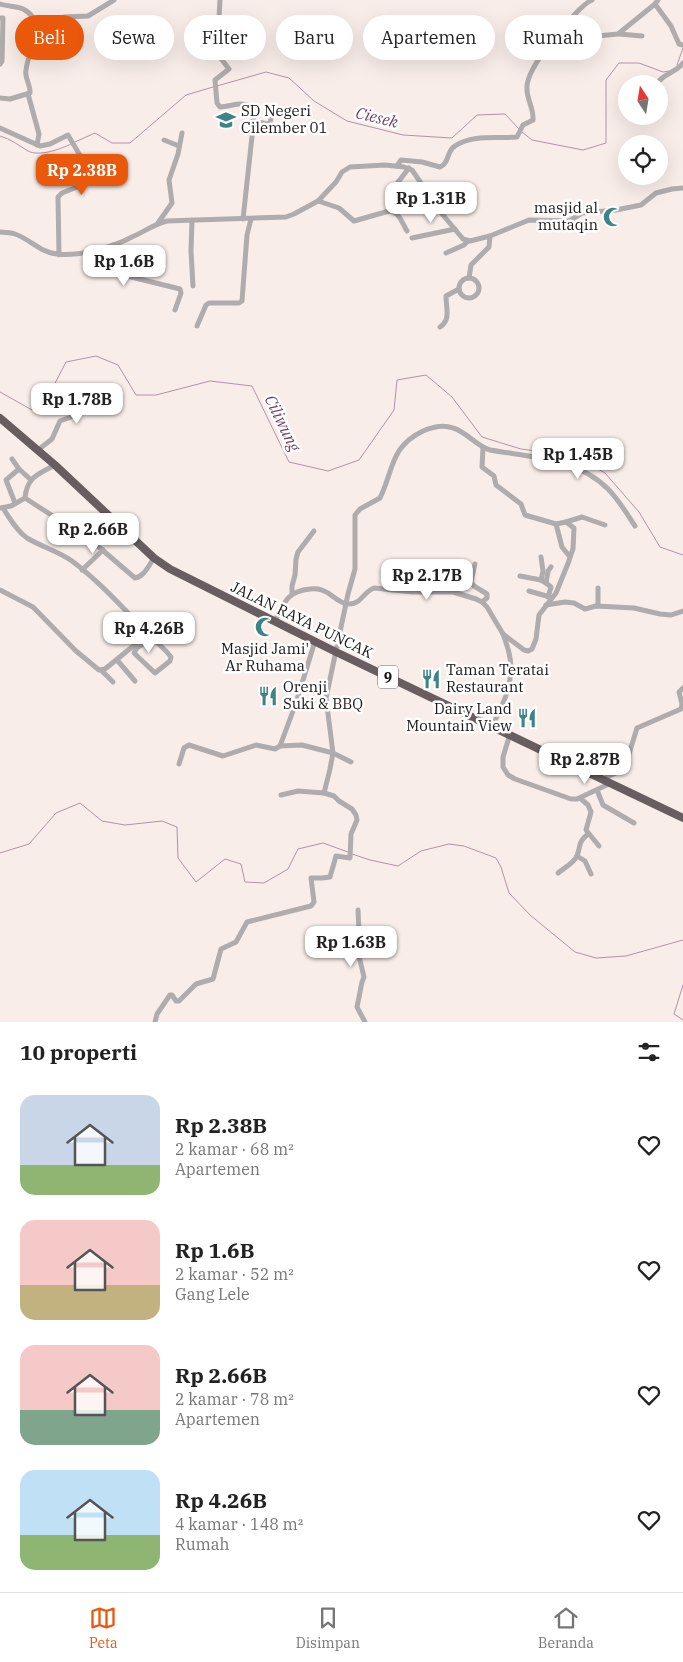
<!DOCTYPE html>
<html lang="id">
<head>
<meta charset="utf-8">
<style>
  body { margin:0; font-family:"IBM Plex Serif",serif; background:#f6f6f6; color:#222; height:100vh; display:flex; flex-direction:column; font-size:19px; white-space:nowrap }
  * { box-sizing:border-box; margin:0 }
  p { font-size:16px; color:#767676 }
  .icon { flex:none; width:28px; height:28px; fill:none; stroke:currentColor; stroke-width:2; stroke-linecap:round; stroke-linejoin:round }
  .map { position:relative; height:1022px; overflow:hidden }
  .drawer { display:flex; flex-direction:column; background:#fff; flex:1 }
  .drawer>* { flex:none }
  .top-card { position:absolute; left:15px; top:15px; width:654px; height:45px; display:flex; gap:10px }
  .needle { width:32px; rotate:348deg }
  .tools { position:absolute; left:618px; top:75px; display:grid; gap:10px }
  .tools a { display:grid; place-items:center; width:50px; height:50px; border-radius:50%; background:#fff; box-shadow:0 5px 20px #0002; font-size:25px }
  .price { position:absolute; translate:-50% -42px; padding:0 11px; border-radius:10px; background:#fff; color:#222; font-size:16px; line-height:32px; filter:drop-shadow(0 1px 2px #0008) }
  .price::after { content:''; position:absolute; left:50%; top:30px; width:15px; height:11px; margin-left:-8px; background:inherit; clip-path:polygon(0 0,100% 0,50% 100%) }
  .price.selected { background:#ea580c; color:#fff }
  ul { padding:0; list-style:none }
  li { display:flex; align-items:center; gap:15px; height:125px; padding:0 20px }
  li span { display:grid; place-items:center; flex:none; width:140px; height:100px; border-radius:15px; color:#555 }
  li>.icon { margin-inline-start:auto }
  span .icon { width:60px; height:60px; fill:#fffc; stroke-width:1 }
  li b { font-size:21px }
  h2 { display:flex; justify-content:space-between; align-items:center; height:60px; padding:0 20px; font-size:21px }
  .tag { padding:0 18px; border-radius:22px; background:#fff; box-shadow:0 5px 20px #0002; font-size:18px; line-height:45px }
  .tag.selected { background:#ea580c; color:#fff }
  .dock { display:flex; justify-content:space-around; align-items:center; height:70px; border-top:1px solid #e0e0e0; background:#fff; font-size:14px; color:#767676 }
  .dock a { display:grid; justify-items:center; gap:2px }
  .dock .selected { color:#ea580c }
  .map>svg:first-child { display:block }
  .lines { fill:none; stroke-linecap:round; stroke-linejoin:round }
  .stream { stroke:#b392ac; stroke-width:1 }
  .minor { stroke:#b0abac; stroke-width:5 }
  .highway { stroke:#685d5f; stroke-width:8 }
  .labels { text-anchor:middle; stroke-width:5; stroke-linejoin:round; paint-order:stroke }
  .shield { fill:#fff; stroke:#5f5c5a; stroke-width:1 }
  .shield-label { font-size:14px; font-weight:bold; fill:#1a1614 }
  .poi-label { font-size:15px; fill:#1a1614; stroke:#fff; text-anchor:start }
  .street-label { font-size:15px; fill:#1a1614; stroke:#fff }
  .water-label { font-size:16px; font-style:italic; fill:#6d3f65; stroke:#fff }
</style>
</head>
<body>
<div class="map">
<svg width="683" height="1022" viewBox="0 0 683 1022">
  <rect width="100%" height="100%" fill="#f8ede9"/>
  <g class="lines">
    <!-- stream -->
    <g class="stream">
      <path d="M677,65L683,48"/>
      <path d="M217,86L266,72L289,78L314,101L347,121L403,135L452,138L477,115L505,114L519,129"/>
      <path d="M522,132L532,140L583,150L606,143V80L619,63H639L663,72L669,71"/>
      <path d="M0,136C11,139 18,145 28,151C39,157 61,149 71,144"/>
      <path d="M75,142L95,133L112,143H130L186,95L213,87"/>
      <path d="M0,392L32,410L52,389L66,362L96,356L118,365L136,395H156L210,381L252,386L289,462L328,471L359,460L394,410L397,380L426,375L452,397L482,437L521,449L575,456L605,473L639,512L660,547L683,555"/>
      <path d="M0,853L29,844L56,813L80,803L102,821L125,825L162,821L177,827L178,858L196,882L225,859L241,864L245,882L264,883L288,869L298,849L323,843L348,852"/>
      <path d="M352,854L370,860L398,866L421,851L449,844L464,846L496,858L501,867L509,893L530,915L575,952L596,958L626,956L683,940"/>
      <path d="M683,985L674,1014L683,1020"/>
    </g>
    <!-- minor -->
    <g class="minor">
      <path d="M220,0L219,17L222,26L216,30V52L229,69L215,80L217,103L220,107C233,106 241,101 253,107L255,109L243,219"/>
      <path d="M0,4C6,6 19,7 23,9C49,22 28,50 26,70C24,78 31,85 30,93L10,99L0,98"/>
      <path d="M655,4L671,26L679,44L683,45"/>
      <path d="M0,18H3L2,61L0,64"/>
      <path d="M37,34L64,17L88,16L114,0"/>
      <path d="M619,34L642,36"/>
      <path d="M546,51C553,39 580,5 592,0"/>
      <path d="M657,84C663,73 676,73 683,63"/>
      <path d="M28,94L39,134L37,145"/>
      <path d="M252,121L268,124L270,123L271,118"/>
      <path d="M0,128L40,146L50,144L68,135L88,169L89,177L85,184L62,193L58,197L59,255"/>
      <path d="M164,140L179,146"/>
      <path d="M397,166L401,160L422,162L440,167C450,163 446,151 455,146C473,134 498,139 517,137L523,125L533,120C534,109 527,100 527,89C526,78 537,61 543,53L558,49L575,40L587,37L618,34L655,4L658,0"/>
      <path d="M388,195L409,168"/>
      <path d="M318,201L339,208L354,221L389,211C399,211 402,223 407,231"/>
      <path d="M192,220L191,251L193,286"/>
      <path d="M158,223L172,203L169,180L178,154L182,133"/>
      <path d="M0,232C5,233 10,232 15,234C30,239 41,253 57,254C79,257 113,247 132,237C144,232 154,224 167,221L286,217L294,214L318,201L336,182L342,172L350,167L385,165L404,167L412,170L443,215L463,239L470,241L490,236L529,220L569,221L582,213L616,210L641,205L656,193L672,189L683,188"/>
      <path d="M412,238L455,229"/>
      <path d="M113,245L114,256L110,267L111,272L180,289L181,293L175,310"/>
      <path d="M446,253L464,245L468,241"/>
      <circle cx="469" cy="288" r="10"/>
      <path d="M469,278L471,265L489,247L490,236"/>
      <path d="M197,326L206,305L209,303H239L242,301L247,235L251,219"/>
      <path d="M440,327C451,320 446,308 446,296L459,289"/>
      <path d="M38,450L52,439L60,421L91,410L102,403"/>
      <path d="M12,459L19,469L30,479"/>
      <path d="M25,498L93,542L135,578C144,577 149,565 154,558"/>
      <path d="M15,503L6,480L19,469"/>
      <path d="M0,508L11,506L25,498C27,477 38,474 55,465"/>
      <path d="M566,522L582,517L605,525"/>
      <path d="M556,524L566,522L574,528L573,549L570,557"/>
      <path d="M541,557L543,571L541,580L546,583"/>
      <path d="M475,564L471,582L474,586L487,594V598L482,602"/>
      <path d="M82,570L103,550"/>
      <path d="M520,576L541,580"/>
      <path d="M598,588V606"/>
      <path d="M0,590L33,607L76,651L99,670L105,669L148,634C124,609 100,582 72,561C58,551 42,547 27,538C17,531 10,519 3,508"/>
      <path d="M529,591L550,597"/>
      <path d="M292,593V586L295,575L296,559L298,552L314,531"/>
      <path d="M548,597L551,587L546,583L548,571L551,567"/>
      <path d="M546,605L565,602L574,603L585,609L596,606L634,608L660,614L671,615L683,611"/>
      <path d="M275,621C284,603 287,591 310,589C316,588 322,589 328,593C334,597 341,604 348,604C361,605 363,592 374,588L413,592H453L476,599L482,602L487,607L503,634L524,650L528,651L532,649L536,639L539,615L556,593L569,561L570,557L562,547L556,524L525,515L521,504L496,485L494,476L482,467L483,448"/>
      <path d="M148,634L166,651L171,657L170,661L155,673L134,653L137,648L152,638"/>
      <path d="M117,660L135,681"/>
      <path d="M101,670L113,682"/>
      <path d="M492,726C503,706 514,682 510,658C509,650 506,642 503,634"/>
      <path d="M510,734L503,757V767L508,775L515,779L571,799H577L611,783"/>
      <path d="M280,746L302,745L333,753L330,769L324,793"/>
      <path d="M351,762L333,753L326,698L348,594L355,569V515L360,509L380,498C394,469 390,447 423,431C432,427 443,424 453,428C467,432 476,446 490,450C530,457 578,458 608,489C619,500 627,514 635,526"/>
      <path d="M179,764L184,748L189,745L223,756L256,745L275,749L280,746L296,703L315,641"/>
      <path d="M603,779L622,770L625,767L637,728L681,709L682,704L679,692L683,688"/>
      <path d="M597,790L603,805L634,823"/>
      <path d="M580,798L588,805L591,812L586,830L599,846"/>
      <path d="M577,856L585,861L591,874"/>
      <path d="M558,873C564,868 574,863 577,856C581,845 578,842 588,834"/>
      <path d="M358,910L359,932L365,948L358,952L364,977L362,982L357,1007L365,1022"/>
      <path d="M155,1022L157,1014L170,995H172L176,1001H179L196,984L213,979L221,949L236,942L247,922L311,906L314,902L311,878H322L330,877L336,856L350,858L351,834L357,820L356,815L352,809L339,801L334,796L324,793L298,791L281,795"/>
    </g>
    <!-- highway -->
    <path class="highway" d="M0,418L55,465L154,558L170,569L336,652L683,818"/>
  </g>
  <!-- icons -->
  <defs>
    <symbol id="school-bare" viewBox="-9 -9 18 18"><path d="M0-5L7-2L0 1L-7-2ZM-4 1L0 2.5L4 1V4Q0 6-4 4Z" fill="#3c8487" stroke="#fff" stroke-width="2.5" paint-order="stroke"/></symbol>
    <symbol id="mosque-bare" viewBox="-9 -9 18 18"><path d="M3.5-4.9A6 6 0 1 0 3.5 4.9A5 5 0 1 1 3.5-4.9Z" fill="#3c8487" stroke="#fff" stroke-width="2.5" paint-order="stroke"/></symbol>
    <symbol id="restaurant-bare" viewBox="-9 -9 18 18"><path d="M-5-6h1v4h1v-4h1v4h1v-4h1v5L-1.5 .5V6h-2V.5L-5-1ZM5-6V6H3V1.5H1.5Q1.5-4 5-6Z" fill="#3c8487" stroke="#fff" stroke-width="2.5" paint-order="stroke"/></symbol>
  </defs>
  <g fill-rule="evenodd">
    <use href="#school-bare" x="212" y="106" width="28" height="28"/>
    <use href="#mosque-bare" x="599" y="203" width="28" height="28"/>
    <use href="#mosque-bare" x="251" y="613" width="28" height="28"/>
    <use href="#restaurant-bare" x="417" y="665" width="28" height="28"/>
    <use href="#restaurant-bare" x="254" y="682" width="28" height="28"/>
    <use href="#restaurant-bare" x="513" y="704" width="28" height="28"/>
  </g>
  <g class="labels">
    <!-- shield labels -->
    <rect class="shield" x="378" y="665.5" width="20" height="23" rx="4"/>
    <g class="shield-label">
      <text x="388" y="682">9</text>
    </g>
    <!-- poi labels -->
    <g class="poi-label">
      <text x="241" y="116">SD Negeri<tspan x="241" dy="17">Cilember 01</tspan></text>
      <text x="598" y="213" text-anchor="end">masjid al<tspan x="598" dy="17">mutaqin</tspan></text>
      <text x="265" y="654" text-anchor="middle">Masjid Jami'<tspan x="265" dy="17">Ar Ruhama</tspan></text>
      <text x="446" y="675">Taman Teratai<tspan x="446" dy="17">Restaurant</tspan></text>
      <text x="283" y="692">Orenji<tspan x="283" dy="17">Suki &amp; BBQ</tspan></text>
      <text x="512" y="714" text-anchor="end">Dairy Land<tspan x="512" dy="17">Mountain View</tspan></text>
    </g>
    <!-- street labels -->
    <g class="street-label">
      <text transform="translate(302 620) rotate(26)" y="5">JALAN RAYA PUNCAK</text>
    </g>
    <!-- water labels -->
    <g class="water-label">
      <text transform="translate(377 117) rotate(14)" y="6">Ciesek</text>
      <text transform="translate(283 423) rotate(64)" y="6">Ciliwung</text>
    </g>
  </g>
</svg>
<div class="tools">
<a><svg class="needle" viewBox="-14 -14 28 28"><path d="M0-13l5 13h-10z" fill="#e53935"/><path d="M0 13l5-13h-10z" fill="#767676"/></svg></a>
<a><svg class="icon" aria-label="locate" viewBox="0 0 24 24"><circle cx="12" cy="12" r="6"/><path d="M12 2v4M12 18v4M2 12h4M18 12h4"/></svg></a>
</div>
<b class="price selected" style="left:82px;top:196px">Rp 2.38B</b>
<b class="price" style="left:431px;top:224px">Rp 1.31B</b>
<b class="price" style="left:124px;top:287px">Rp 1.6B</b>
<b class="price" style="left:77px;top:425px">Rp 1.78B</b>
<b class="price" style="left:578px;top:480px">Rp 1.45B</b>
<b class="price" style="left:93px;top:555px">Rp 2.66B</b>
<b class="price" style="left:427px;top:601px">Rp 2.17B</b>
<b class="price" style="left:149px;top:654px">Rp 4.26B</b>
<b class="price" style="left:585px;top:785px">Rp 2.87B</b>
<b class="price" style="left:351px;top:968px">Rp 1.63B</b>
<div class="top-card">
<a class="tag selected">Beli</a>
<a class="tag">Sewa</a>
<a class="tag">Filter</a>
<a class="tag">Baru</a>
<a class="tag">Apartemen</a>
<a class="tag">Rumah</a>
</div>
</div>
<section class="drawer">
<h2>10 properti<svg class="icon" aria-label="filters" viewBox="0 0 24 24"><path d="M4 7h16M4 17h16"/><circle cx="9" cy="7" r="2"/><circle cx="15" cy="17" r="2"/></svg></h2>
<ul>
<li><span style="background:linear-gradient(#c9d6e8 70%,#8fb573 0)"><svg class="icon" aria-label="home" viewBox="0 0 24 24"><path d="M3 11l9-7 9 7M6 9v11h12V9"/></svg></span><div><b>Rp 2.38B</b><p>2 kamar · 68 m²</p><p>Apartemen</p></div><svg class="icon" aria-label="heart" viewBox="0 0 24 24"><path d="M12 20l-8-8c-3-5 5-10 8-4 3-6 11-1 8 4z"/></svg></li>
<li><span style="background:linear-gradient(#f6c9c9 65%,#c2b280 0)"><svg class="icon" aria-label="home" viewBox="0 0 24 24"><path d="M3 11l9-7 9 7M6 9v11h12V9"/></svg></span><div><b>Rp 1.6B</b><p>2 kamar · 52 m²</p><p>Gang Lele</p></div><svg class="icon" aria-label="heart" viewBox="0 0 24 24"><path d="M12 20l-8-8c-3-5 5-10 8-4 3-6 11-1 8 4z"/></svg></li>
<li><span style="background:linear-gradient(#f6c9c9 65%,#7fa58c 0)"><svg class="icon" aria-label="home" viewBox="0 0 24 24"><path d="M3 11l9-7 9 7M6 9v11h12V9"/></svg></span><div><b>Rp 2.66B</b><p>2 kamar · 78 m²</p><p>Apartemen</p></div><svg class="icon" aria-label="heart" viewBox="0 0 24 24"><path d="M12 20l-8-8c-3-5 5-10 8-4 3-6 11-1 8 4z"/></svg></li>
<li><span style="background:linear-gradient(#bfe0f5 65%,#8fb573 0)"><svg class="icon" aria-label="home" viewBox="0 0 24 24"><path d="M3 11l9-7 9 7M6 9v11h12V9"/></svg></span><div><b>Rp 4.26B</b><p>4 kamar · 148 m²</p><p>Rumah</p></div><svg class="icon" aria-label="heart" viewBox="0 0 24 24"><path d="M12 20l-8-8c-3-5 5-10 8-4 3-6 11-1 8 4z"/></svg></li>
</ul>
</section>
<nav class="dock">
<a class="selected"><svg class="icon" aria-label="map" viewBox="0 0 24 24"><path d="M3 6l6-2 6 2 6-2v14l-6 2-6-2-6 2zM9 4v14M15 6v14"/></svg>Peta</a>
<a><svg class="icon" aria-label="saved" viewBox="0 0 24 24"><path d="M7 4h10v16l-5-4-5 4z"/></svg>Disimpan</a>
<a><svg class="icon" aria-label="home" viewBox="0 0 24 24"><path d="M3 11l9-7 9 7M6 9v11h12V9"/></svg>Beranda</a>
</nav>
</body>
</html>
